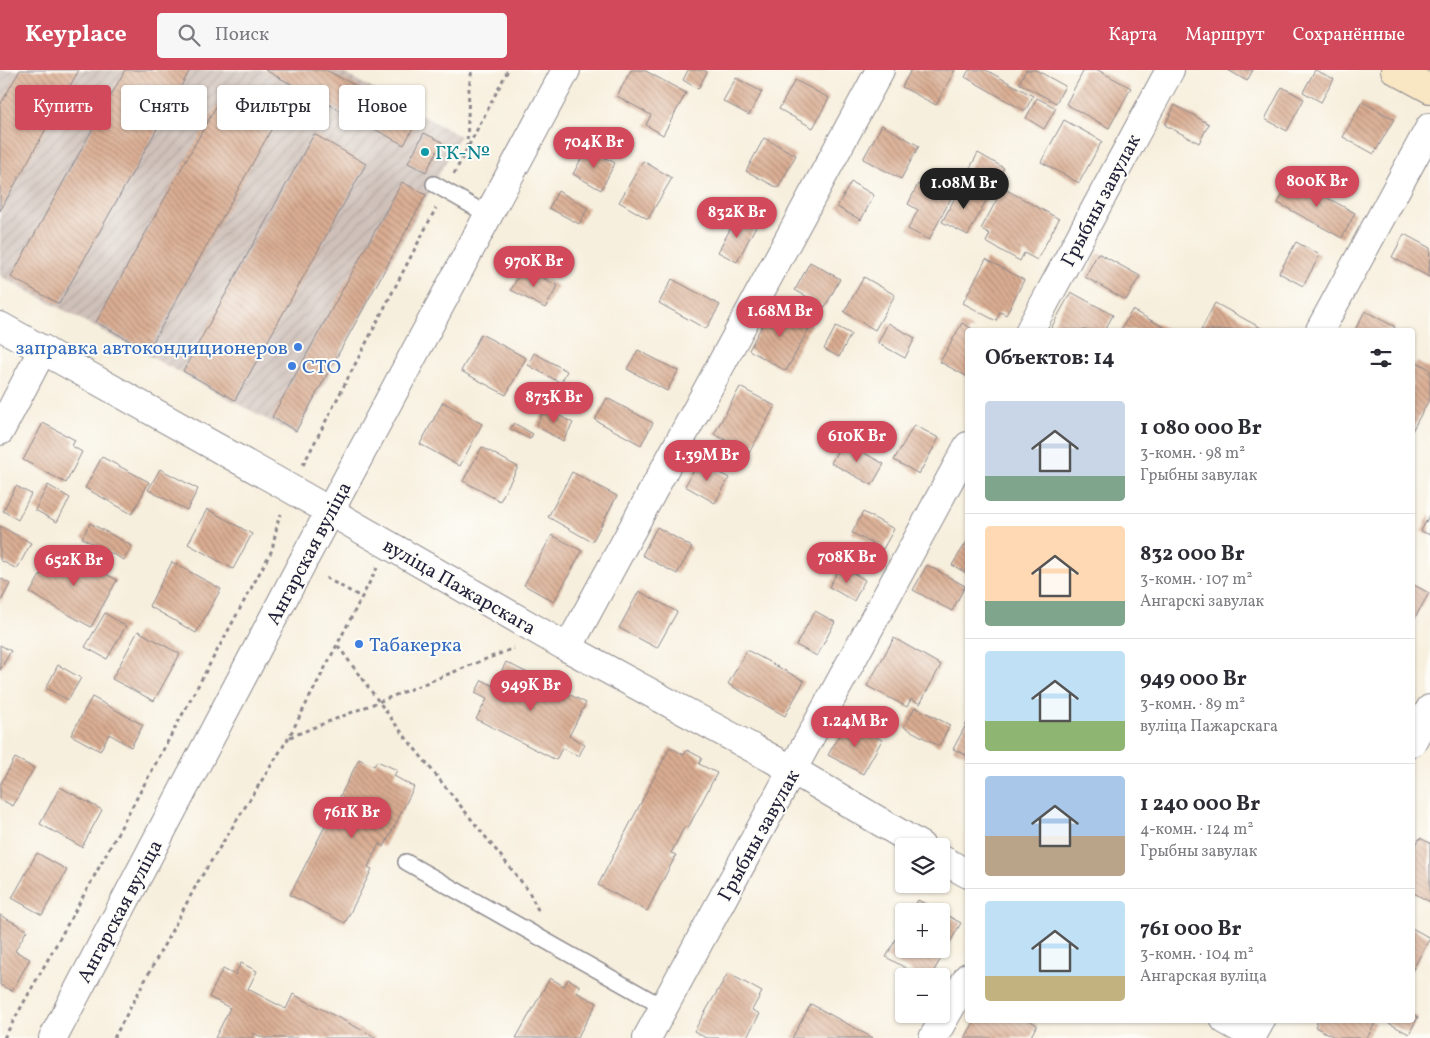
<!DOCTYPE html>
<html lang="ru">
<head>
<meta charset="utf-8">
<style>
  body { margin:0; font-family:Vollkorn,serif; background:#f7f7f7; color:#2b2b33; height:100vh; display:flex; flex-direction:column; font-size:19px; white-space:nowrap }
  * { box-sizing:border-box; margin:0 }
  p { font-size:16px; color:#7c7c81 }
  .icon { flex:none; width:28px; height:28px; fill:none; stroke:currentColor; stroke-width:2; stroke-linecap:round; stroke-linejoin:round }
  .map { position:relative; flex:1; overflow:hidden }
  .sheet { position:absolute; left:965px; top:258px; width:450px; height:695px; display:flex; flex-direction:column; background:#fff; border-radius:5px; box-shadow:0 1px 4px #0004 }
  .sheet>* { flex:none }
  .top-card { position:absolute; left:15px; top:15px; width:475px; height:45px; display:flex; gap:10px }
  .buttons { position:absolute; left:895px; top:768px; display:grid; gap:10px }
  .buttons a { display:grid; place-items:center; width:55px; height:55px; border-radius:5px; background:#fff; box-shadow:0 1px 4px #0004; font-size:25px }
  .price { position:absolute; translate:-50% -42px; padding:0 11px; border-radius:18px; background:#d1495b; color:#fff; font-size:16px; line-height:32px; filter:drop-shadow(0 1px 2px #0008) }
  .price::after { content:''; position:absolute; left:50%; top:30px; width:15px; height:11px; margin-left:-8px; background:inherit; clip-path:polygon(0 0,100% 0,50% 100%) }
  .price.active { background:#222; color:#fff }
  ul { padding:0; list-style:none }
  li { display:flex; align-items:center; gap:15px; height:125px; padding:0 20px }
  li+li { border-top:1px solid #e1e1e2 }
  li span { display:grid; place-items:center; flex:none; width:140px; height:100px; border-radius:5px; color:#555 }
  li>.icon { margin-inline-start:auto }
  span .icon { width:60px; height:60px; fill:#fffc; stroke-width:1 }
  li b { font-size:21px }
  h2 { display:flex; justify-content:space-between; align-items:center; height:60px; padding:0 20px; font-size:21px }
  .chip { padding:0 18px; border-radius:5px; background:#fff; box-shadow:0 1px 4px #0004; font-size:18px; line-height:45px }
  .chip.active { background:#d1495b; color:#fff }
  header { display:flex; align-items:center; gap:30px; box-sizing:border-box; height:70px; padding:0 25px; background:#d1495b; color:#fff }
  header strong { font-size:24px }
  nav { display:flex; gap:28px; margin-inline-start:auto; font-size:18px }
  .search { width:350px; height:45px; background:#f7f7f7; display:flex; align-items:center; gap:12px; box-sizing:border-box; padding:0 18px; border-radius:5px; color:#7c7c81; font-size:19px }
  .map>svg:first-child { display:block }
  .industrial { fill:url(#industrial-furrows) }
  .building { fill:url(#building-back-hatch) }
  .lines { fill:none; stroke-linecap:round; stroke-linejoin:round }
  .service-casing { stroke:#8c888c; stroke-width:18 }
  .minor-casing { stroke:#8c888c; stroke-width:30 }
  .tertiary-casing { stroke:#8c888c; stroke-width:30 }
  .secondary-casing { stroke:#8c888c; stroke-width:30 }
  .path { stroke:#8c888c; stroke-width:3; stroke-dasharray:4 4; stroke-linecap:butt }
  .service { stroke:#fff; stroke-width:15 }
  .minor { stroke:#fff; stroke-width:28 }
  .tertiary { stroke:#fff; stroke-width:28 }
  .secondary { stroke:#f9e7c3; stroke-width:28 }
  .culture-dot { fill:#0f9aa8; stroke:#fdfcf7; stroke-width:2 }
  .shop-dot { fill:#3f7fe0; stroke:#fdfcf7; stroke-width:2 }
  .labels { text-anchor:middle; stroke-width:4; stroke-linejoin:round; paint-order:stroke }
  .culture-label { font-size:20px; fill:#0d838f; stroke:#fdfcf7; text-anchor:start }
  .street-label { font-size:20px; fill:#22223b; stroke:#fdfcf7 }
  .shop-label { font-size:20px; fill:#366cbe; stroke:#fdfcf7; text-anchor:start }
</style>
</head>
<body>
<header>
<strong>Keyplace</strong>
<div class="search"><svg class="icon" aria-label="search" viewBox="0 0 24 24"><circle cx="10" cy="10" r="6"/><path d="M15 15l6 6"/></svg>Поиск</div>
<nav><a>Карта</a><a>Маршрут</a><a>Сохранённые</a></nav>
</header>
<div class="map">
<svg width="1430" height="968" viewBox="0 0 1430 968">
  <defs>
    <pattern id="industrial-furrows" width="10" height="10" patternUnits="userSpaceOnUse" patternTransform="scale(1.25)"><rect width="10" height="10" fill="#cfc1ba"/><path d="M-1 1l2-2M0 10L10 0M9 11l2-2" fill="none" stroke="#b1a6a1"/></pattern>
    <pattern id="building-back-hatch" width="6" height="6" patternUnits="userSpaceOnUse" patternTransform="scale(1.25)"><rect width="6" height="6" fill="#daad92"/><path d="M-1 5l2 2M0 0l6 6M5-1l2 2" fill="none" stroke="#b08c78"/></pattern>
  </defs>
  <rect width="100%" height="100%" fill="#fdfcf7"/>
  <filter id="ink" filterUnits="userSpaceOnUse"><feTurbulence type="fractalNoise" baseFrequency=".02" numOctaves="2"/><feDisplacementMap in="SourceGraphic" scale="10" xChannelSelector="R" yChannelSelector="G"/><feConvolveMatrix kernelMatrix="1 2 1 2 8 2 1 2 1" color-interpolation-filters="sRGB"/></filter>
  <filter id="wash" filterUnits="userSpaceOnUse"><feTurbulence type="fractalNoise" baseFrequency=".0096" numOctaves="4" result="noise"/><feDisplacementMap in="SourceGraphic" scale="20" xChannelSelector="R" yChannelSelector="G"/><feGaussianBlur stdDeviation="1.12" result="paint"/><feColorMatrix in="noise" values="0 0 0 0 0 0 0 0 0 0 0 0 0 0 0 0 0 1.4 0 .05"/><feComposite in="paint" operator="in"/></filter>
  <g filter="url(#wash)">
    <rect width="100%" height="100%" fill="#f7efdd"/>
    <!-- industrial -->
    <path class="industrial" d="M0,0H338L460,66L296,365L0,206Z"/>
    <g id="blocks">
      <!-- building -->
      <g class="building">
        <path d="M20,0H79L0,141V35Z"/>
        <path d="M125,0H190L59,234L11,207Z"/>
        <path d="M265,0H326L418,49L404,75Z"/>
        <path d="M631,0H644L686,23L663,65L646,55L651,45L617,26Z"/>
        <path d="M688,0H703L707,2L698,19L683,10Z"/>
        <path d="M911,0H955L936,35L902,17Z"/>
        <path d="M969,0H986L1033,26L1025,41L965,7Z"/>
        <path d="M1026,0H1036L1065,16L1056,33L1019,13Z"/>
        <path d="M1084,0H1098L1131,18L1109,58L1066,34Z"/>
        <path d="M1228,0H1253L1247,11Z"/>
        <path d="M1315,0L1334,9L1321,32L1303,22Z"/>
        <path d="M736,8L762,22L749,45L723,31Z"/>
        <path d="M795,10L829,28L813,58L779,39Z"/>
        <path d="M229,13L281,42L148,281L96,252Z"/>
        <path d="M1282,17L1304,29L1287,61L1265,49Z"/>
        <path d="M1037,28L1056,38L1044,59L1026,48Z"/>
        <path d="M1362,32L1394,49L1374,84L1343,67Z"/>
        <path d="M1175,35L1209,54L1199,73L1165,55Z"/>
        <path d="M1064,50L1102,71L1079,113L1041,92Z"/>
        <path d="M882,55L919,76L901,109L863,89Z"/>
        <path d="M424,63L442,72L426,102L408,93Z"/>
        <path d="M314,64L366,94L235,330L183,301Z"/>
        <path d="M764,68L796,85L778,118L746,101Z"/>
        <path d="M587,78L615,93L601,120L573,104Z"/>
        <path d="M978,83L1004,98L989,123L964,109Z"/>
        <path d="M643,91L672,108L648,149L619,132Z"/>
        <path d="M942,101L960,111L929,170L908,159L918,140L908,134L918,114L932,122Z"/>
        <path d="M1292,108L1355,143L1342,168L1278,133Z"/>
        <path d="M402,112L426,125L296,361L272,347Z"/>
        <path d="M851,112L874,125L861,150L837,137Z"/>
        <path d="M961,116L987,129L968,165L942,152Z"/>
        <path d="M1003,118L1059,149L1037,190L1024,183L1020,191L986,172L990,164L981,159Z"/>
        <path d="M558,121L588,138L579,154L549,138Z"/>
        <path d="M737,146L756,156L737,192L718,182Z"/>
        <path d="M1404,164L1430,178L1429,207L1392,187Z"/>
        <path d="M1296,172L1320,185L1303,216L1279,203Z"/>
        <path d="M1098,183L1140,206L1126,230L1085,207Z"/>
        <path d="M986,189L1024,210L1006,245L1000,242L996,251L963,233Z"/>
        <path d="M810,192L840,209L825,237L795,220Z"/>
        <path d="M523,197L558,216L545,238L511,220Z"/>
        <path d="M864,207L895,225L875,260L844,242Z"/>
        <path d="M672,209L720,235L706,259L659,233Z"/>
        <path d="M1071,222L1113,245L1105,260H1050Z"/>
        <path d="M1215,233L1265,260H1201Z"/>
        <path d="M773,235L811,255L786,301L749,280Z"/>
        <path d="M1132,240L1169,260H1121Z"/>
        <path d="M1365,241L1395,257L1393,260H1355Z"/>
        <path d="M888,253L915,268L905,288L878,273Z"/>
        <path d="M962,253L974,260H968V307L940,292Z"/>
        <path d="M836,256L851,264L839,287L824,279Z"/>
        <path d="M481,264L526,288L506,325L461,301Z"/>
        <path d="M638,280L678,301L667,321L627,299Z"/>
        <path d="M534,283L567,301L561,313L528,295Z"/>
        <path d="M1417,292L1430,299V328L1412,361V300Z"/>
        <path d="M740,317L775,336L749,383L714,364Z"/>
        <path d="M607,328L653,353L641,375L595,350Z"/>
        <path d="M443,332L482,354L460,396L420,374Z"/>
        <path d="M546,338L573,353L563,371L536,356Z"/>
        <path d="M43,353L75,370L72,376L82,382L66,413L23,390Z"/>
        <path d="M514,353L533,364L530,369L510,359Z"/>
        <path d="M914,355L939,368L919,404L894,390Z"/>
        <path d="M843,371L884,394L872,415L831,393Z"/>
        <path d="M482,377L518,397L500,431L463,411Z"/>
        <path d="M102,387L149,412L132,444L85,418Z"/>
        <path d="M699,391L729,408L715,433L685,416Z"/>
        <path d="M160,399L198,419L187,440L148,420Z"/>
        <path d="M572,402L617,426L592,472L548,447Z"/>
        <path d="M48,415L70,428L57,452L35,440Z"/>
        <path d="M16,416L31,424L18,450L3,441Z"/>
        <path d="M207,439L252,464L233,499L188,474Z"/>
        <path d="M863,442L894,459L883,479L852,463Z"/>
        <path d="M1430,444V465L1421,461Z"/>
        <path d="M90,453L132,476L124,490L82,468Z"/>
        <path d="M0,456L31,473L17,499L0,490Z"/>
        <path d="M657,457L692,477L677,504L642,485Z"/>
        <path d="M552,465L582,481L554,532L524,515Z"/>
        <path d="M968,470V504L952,495Z"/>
        <path d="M56,477L117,510L91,557L30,523Z"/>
        <path d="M172,492L221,519L196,563L149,536Z"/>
        <path d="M927,495L965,516L952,541L913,520Z"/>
        <path d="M841,496L865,510L854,531L829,517Z"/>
        <path d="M0,508L10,514L0,533Z"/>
        <path d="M1412,514L1429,523L1412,553Z"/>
        <path d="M639,521L677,542L657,578L619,558Z"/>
        <path d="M815,541L835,552L817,586L796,575Z"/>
        <path d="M105,543L126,556L107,589L85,577Z"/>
        <path d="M138,561L180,584L154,631L112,609Z"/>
        <path d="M894,568L941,595L920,634L911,629L907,637L867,616Z"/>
        <path d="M0,575L11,581L0,600Z"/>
        <path d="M747,580L804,611L785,646L728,614Z"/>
        <path d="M506,592L586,633L569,666L585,674L579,686L562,678L556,690L476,649L487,629L475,623L482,610L494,616Z"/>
        <path d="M58,595L81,608L68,630L46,618Z"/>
        <path d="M92,627L143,655L131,677L109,664L100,681L71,665Z"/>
        <path d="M915,637L950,655L939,676L904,657Z"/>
        <path d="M847,651L882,670L863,704L828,685Z"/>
        <path d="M968,651V686L953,679Z"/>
        <path d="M670,677L684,685L687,680L702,688L699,694L717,703L688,758L685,756L671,783L676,785L647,841L598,815Z"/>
        <path d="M15,688L34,698L13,736L0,729V715Z"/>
        <path d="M359,689L374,696L377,691L397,700L394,706L414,717L384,777L379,774L368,797L372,799L345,853L290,825Z"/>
        <path d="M60,717L102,740L82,777L40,754Z"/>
        <path d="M1420,768L1430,773V832L1412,822V781Z"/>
        <path d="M37,783L67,800L42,845L12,828Z"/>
        <path d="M918,830L939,841H912Z"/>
        <path d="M941,842L961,853L931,906H920L886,887L904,855V879H941Z"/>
        <path d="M0,845L27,860L15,881L30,889L12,921L0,915Z"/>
        <path d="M1412,858L1430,868L1412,901Z"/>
        <path d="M241,893L257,901L248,919L286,939L293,924L377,968H263L254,963L252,968H215L230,938L209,927L223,899L235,905Z"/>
        <path d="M728,903L762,922L752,940L760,944L746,968H706L694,961Z"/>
        <path d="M550,908L564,916L568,909L580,916L576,922L597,933L577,968H516Z"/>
        <path d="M811,934L873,968H792Z"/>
        <path d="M1412,944L1418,947L1409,964L1383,950H1412Z"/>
        <path d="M975,950H1029L1037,955L1030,968H965Z"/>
        <path d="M1318,950H1370L1375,953L1367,968H1336L1315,957Z"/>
      </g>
    </g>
  </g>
  <g filter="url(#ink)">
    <use href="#blocks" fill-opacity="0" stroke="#8c888c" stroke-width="1"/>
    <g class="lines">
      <defs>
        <g id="service">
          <path d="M434,114L488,145"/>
          <path d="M406,792L663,937"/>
        </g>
        <g id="minor">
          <path d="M0,256L291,419L568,578L793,700L921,776"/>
          <path d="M1030,260L1170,0"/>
          <path d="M1320,260L1430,57"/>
          <path d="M0,361L43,279"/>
          <path d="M568,578L880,0"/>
          <path d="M941,789L968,804"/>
          <path d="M1225,950L1252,965"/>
          <path d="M647,968L968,376"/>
          <path d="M933,968L968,907"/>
        </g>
        <g id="tertiary">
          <path d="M1412,672L1430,639"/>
          <path d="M53,968L301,495L566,0"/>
          <path d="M1251,968L1261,950"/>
        </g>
        <path id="secondary" d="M1395,0L1430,19"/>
      </defs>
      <!-- service casing -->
      <use href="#service" class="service-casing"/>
      <!-- minor casing -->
      <use href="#minor" class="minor-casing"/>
      <!-- tertiary casing -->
      <use href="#tertiary" class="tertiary-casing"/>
      <!-- secondary casing -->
      <use href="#secondary" class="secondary-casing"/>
      <!-- path -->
      <g class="path">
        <path d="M467,78L469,17L472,0"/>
        <path d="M454,104L508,0"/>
        <path d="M303,395L436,138"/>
        <path d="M326,508L361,527"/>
        <path d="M338,576L399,659L528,820L539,842"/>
        <path d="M290,667L514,578"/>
        <path d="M4,968L90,814L272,480L278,451L281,444"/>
        <path d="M114,968L198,812L289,667L377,498"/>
      </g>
      <!-- service -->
      <use href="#service" class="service"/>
      <!-- minor -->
      <use href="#minor" class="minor"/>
      <!-- tertiary -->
      <use href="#tertiary" class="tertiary"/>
      <!-- secondary -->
      <use href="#secondary" class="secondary"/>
    </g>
  </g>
  <!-- markers -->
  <circle class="culture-dot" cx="425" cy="82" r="5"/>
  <g class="shop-dot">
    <circle cx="298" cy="277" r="5"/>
    <circle cx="292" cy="296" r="5"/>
    <circle cx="359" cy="574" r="5"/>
  </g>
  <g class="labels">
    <!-- culture labels -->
    <g class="culture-label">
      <text x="435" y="89">ГК-№</text>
    </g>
    <!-- street labels -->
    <g class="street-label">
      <text transform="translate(1100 130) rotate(-62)" y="7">Грыбны завулак</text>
      <text transform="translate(308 483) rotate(-62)" y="7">Ангарская вуліца</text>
      <text transform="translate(460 516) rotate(30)" y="7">вуліца Пажарскага</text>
      <text transform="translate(758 765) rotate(-61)" y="7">Грыбны завулак</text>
      <text transform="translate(119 841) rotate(-62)" y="7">Ангарская вуліца</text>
    </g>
    <!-- shop labels -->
    <g class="shop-label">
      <text x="288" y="284" text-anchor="end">заправка автокондиционеров</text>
      <text x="302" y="303">СТО</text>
      <text x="369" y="581">Табакерка</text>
    </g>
  </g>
</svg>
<div class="buttons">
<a><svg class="icon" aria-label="layers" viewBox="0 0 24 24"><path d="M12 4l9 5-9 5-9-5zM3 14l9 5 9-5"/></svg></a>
<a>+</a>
<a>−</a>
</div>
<b class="price" style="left:594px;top:99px">704K Br</b>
<b class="price" style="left:1317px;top:138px">800K Br</b>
<b class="price active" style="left:964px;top:140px">1.08M Br</b>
<b class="price" style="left:737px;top:169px">832K Br</b>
<b class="price" style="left:534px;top:218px">970K Br</b>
<b class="price" style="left:780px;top:268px">1.68M Br</b>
<b class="price" style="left:554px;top:354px">873K Br</b>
<b class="price" style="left:857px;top:393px">610K Br</b>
<b class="price" style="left:707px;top:412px">1.39M Br</b>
<b class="price" style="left:847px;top:514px">708K Br</b>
<b class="price" style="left:74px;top:517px">652K Br</b>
<b class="price" style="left:531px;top:642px">949K Br</b>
<b class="price" style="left:855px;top:678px">1.24M Br</b>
<b class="price" style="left:352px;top:769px">761K Br</b>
<div class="top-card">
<a class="chip active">Купить</a>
<a class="chip">Снять</a>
<a class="chip">Фильтры</a>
<a class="chip">Новое</a>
</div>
<section class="sheet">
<h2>Объектов: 14<svg class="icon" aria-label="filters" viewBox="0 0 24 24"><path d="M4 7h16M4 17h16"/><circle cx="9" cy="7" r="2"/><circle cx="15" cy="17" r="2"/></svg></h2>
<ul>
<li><span style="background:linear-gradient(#c9d6e8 75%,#7fa58c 0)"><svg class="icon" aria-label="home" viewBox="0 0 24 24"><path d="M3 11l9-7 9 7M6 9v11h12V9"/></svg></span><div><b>1 080 000 Br</b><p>3-комн. · 98 m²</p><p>Грыбны завулак</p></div></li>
<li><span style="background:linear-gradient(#ffd9b3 75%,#7fa58c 0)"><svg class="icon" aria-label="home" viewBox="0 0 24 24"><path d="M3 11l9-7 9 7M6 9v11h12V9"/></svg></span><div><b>832 000 Br</b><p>3-комн. · 107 m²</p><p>Ангарскі завулак</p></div></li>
<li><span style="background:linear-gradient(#bfe0f5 70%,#8fb573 0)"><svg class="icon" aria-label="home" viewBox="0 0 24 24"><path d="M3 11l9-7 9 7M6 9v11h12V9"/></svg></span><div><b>949 000 Br</b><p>3-комн. · 89 m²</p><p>вуліца Пажарскага</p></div></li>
<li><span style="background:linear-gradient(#a9c7e8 60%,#b9a48a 0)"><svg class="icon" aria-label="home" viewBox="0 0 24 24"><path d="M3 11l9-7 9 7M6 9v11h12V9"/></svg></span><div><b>1 240 000 Br</b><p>4-комн. · 124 m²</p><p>Грыбны завулак</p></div></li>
<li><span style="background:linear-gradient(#bfe0f5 75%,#c2b280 0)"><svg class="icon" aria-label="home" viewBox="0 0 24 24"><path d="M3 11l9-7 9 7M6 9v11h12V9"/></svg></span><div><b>761 000 Br</b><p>3-комн. · 104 m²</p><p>Ангарская вуліца</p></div></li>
</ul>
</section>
</div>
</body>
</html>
